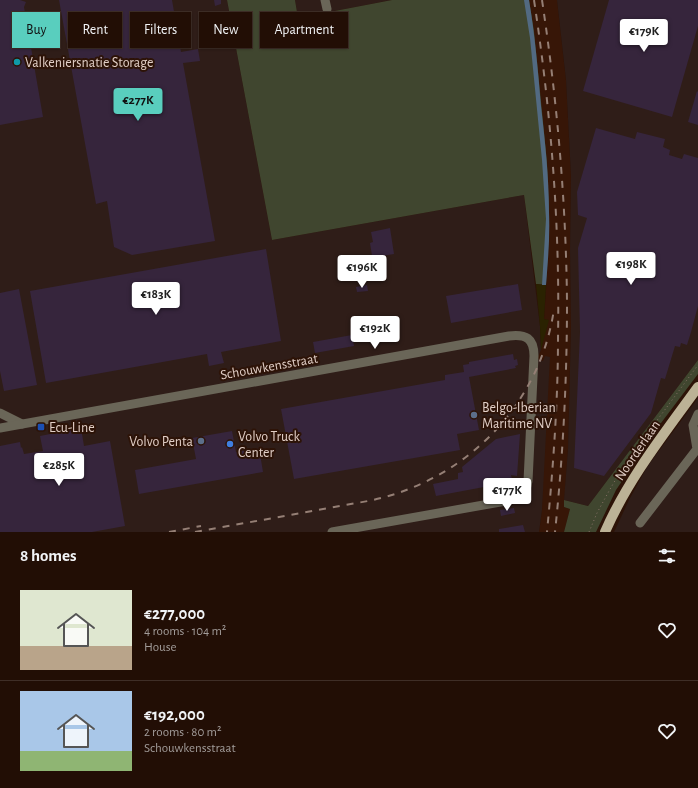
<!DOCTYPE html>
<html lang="en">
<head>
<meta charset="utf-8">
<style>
  body { margin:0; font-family:"Alegreya Sans",sans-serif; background:#2e1c13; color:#f1f3f6; height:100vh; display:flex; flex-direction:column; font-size:15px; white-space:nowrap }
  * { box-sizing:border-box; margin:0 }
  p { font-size:13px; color:#a29c9a }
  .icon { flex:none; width:22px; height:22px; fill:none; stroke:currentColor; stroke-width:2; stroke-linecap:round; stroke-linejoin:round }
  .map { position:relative; height:532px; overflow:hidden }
  .sheet { display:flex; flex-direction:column; background:#220e05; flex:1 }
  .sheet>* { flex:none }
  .top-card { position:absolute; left:12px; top:12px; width:400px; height:36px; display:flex; gap:8px }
  .price { position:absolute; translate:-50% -34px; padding:0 9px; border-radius:4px; background:#fff; color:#222; font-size:13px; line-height:26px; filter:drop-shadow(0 1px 2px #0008) }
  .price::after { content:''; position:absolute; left:50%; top:24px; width:12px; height:9px; margin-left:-6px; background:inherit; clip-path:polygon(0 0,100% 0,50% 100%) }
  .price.selected { background:#59cebe; color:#111 }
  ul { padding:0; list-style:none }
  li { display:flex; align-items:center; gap:12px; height:100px; padding:0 20px }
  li+li { border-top:1px solid #3f2e27 }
  li span { display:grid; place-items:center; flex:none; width:112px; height:80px; border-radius:0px; color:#555 }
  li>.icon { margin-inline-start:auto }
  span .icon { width:48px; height:48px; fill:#fffc; stroke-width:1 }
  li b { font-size:17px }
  h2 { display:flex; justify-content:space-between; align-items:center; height:48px; padding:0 20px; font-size:17px }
  .pill { padding:0 14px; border-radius:0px; background:#220e05; box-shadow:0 1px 3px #0004,0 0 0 1px #3f2e27; font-size:14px; line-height:36px }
  .pill.selected { background:#59cebe; color:#111 }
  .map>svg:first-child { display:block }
  .built { fill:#371607 }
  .industrial { fill:#2f1d18 }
  .green { fill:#40462f }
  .sand { fill:#2a2201 }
  .water { fill:#526a82 }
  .building { fill:#36253c }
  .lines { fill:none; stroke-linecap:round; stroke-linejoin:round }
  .path { stroke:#887167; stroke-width:1; stroke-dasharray:1 3; stroke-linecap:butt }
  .minor { stroke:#6a6658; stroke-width:9 }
  .major { stroke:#bcb296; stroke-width:10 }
  .rail { stroke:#957f75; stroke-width:2; stroke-dasharray:7 7; stroke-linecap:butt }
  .culture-dot { fill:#0f9aa8; stroke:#2d1307; stroke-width:1.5 }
  .service-dot { fill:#5c6f8a; stroke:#2d1307; stroke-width:1.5 }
  .transit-dot { fill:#1a4fb4; stroke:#2d1307; stroke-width:1.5 }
  .shop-dot { fill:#3f7fe0; stroke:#2d1307; stroke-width:1.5 }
  .labels { text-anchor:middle; stroke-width:4; stroke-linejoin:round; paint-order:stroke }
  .poi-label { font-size:14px; fill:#e1cec6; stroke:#2d1307; text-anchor:start }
  .street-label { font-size:14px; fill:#e1cec6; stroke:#2d1307 }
</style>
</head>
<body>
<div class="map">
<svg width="698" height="532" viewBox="0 0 698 532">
  <rect width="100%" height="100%" fill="#2d1307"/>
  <!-- built -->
  <path class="built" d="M529,0H557L566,80L571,176L570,250L571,327L568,449L564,507L570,509L564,532H539L542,510L543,361L537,360L548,320L544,319L548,261L549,212L547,162L538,75L534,31Z"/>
  <!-- industrial -->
  <g class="industrial">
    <path d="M0,0H227L272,240L524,195L540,326L541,350L537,359L543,361L545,356L550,357L542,510L539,532H0Z"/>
    <path d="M295,0H392L298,18Z"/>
    <path d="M557,0H698V360L588,506L564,500L568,449L571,327L570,250L571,176L566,80Z"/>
    <path d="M698,398V532H614L629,500L647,467Z"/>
  </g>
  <!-- green -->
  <g class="green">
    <path d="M227,0H295L298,18L392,0H529L534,31L547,162L549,212V234L546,285L536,284L524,195L272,240Z"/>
    <path d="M698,360V374L661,423L616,490L596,532H564L570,509L564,507V500L588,506Z"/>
  </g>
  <!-- sand -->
  <path class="sand" d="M536,284L546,285L544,319L549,320L541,350L540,326Z"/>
  <!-- water -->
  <path class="water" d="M524,0H529C535,35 538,71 541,106C545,141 549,177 549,212C550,237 548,261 546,285H542L546,219L542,160L530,38Z"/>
  <!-- building -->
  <g class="building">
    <path d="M0,0H20L26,2L24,7L43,117L0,125Z"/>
    <path d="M59,0H172L181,52L198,49L200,61L183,63L215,241L132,255L114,247L107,201L96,204Z"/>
    <path d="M214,0H221V4L215,6Z"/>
    <path d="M609,0H698V26L672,117L583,91Z"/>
    <path d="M697,91L698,92V125L688,122Z"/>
    <path d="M596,128L635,139L637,132L665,139L663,147L670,150L669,155L682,159L684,154L698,158V306L691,332L687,345L681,343L680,347L675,346L665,379L661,378L651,413L604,476L574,468L580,332L578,248L587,218L578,215L577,192Z"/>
    <path d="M390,228L394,254L375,257V256H372L370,243L373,242L371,232Z"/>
    <path d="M266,249L281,341L221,352L224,363L209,366L207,354L46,383L30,291Z"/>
    <path d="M518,284L522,310L451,323L446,296Z"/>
    <path d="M367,285L368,291L357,292L356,287Z"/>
    <path d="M19,289L37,385L4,391L0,371V293Z"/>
    <path d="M352,335L354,346L315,353L313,342Z"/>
    <path d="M513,354L514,360L517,359L518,365L515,366L516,368L469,377L479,430L457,434L460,450L294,479L281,409L445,380V375L464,372L463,365L469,364V362Z"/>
    <path d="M81,428L84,446L110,441L125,526L92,532H0V446L20,442L21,448L22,447L24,454L43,451L40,436Z"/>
    <path d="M232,431L236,452L259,448L263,472L139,494L135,470L196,459L192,438Z"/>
    <path d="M520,434L517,476L511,475L514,488L485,494L484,487L436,496L433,484L458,479V473L463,472L462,467L496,439Z"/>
    <path d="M514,508L515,513L501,516L500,510Z"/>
    <path d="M523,525L525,532H499V529Z"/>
  </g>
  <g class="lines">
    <!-- path -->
    <path class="path" d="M589,532L597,513L609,491L624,465L698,365"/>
    <!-- minor -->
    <g class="minor">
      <path d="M325,0L327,9"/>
      <path d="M0,413L22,424"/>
      <path d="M0,428L509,336C526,334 534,338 534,356L528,481C526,495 519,498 506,501L332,532"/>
      <path d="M640,523L697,449L693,425L698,414"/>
    </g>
    <!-- major -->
    <path class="major" d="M605,532C628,479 664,434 698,387"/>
    <!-- rail -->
    <g class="rail">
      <path d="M534,0C551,112 560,225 558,338C558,403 553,468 547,532"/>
      <path d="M542,0C557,100 566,201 567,302C567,379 563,456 555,532"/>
      <path d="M169,532L201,526"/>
      <path d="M195,532L368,501C464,482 540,406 554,309"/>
    </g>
  </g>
  <!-- markers -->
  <circle class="culture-dot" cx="17" cy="62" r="4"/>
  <g class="service-dot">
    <circle cx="474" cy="415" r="4"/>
    <circle cx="201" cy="441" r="4"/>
  </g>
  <rect class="transit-dot" x="37" y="423" width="8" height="8" rx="2"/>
  <circle class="shop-dot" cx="230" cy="444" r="4"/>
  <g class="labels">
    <!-- poi labels -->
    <g class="poi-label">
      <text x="25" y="67">Valkeniersnatie Storage</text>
      <text x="482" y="412">Belgo-Iberian<tspan x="482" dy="16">Maritime NV</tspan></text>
      <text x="49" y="432">Ecu-Line</text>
      <text x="238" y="441">Volvo Truck<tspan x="238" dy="16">Center</tspan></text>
      <text x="193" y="446" text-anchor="end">Volvo Penta</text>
    </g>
    <!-- street labels -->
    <g class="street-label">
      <text transform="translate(269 366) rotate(-10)" y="5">Schouwkensstraat</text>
      <text transform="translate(637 450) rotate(-56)" y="5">Noorderlaan</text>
    </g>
  </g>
</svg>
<b class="price" style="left:644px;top:53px">€179K</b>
<b class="price selected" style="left:138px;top:122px">€277K</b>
<b class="price" style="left:631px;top:286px">€198K</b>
<b class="price" style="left:362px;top:289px">€196K</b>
<b class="price" style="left:156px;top:316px">€183K</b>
<b class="price" style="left:375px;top:350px">€192K</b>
<b class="price" style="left:59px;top:487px">€285K</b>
<b class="price" style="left:507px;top:512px">€177K</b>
<div class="top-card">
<a class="pill selected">Buy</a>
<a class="pill">Rent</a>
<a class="pill">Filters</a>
<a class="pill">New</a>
<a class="pill">Apartment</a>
</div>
</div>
<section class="sheet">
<h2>8 homes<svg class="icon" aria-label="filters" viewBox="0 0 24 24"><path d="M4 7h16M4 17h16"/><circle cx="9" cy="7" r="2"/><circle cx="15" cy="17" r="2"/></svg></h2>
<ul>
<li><span style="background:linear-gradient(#dfe7d0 70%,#b9a48a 0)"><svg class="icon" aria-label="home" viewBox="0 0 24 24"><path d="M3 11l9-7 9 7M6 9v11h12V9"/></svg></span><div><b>€277,000</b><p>4 rooms · 104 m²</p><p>House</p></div><svg class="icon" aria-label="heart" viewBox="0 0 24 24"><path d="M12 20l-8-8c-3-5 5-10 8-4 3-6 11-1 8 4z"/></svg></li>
<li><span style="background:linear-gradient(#a9c7e8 75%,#8fb573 0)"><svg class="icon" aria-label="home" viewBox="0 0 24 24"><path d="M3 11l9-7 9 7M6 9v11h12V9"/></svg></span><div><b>€192,000</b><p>2 rooms · 80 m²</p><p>Schouwkensstraat</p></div><svg class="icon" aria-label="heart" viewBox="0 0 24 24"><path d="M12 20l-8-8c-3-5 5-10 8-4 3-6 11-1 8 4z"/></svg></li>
</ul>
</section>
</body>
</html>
